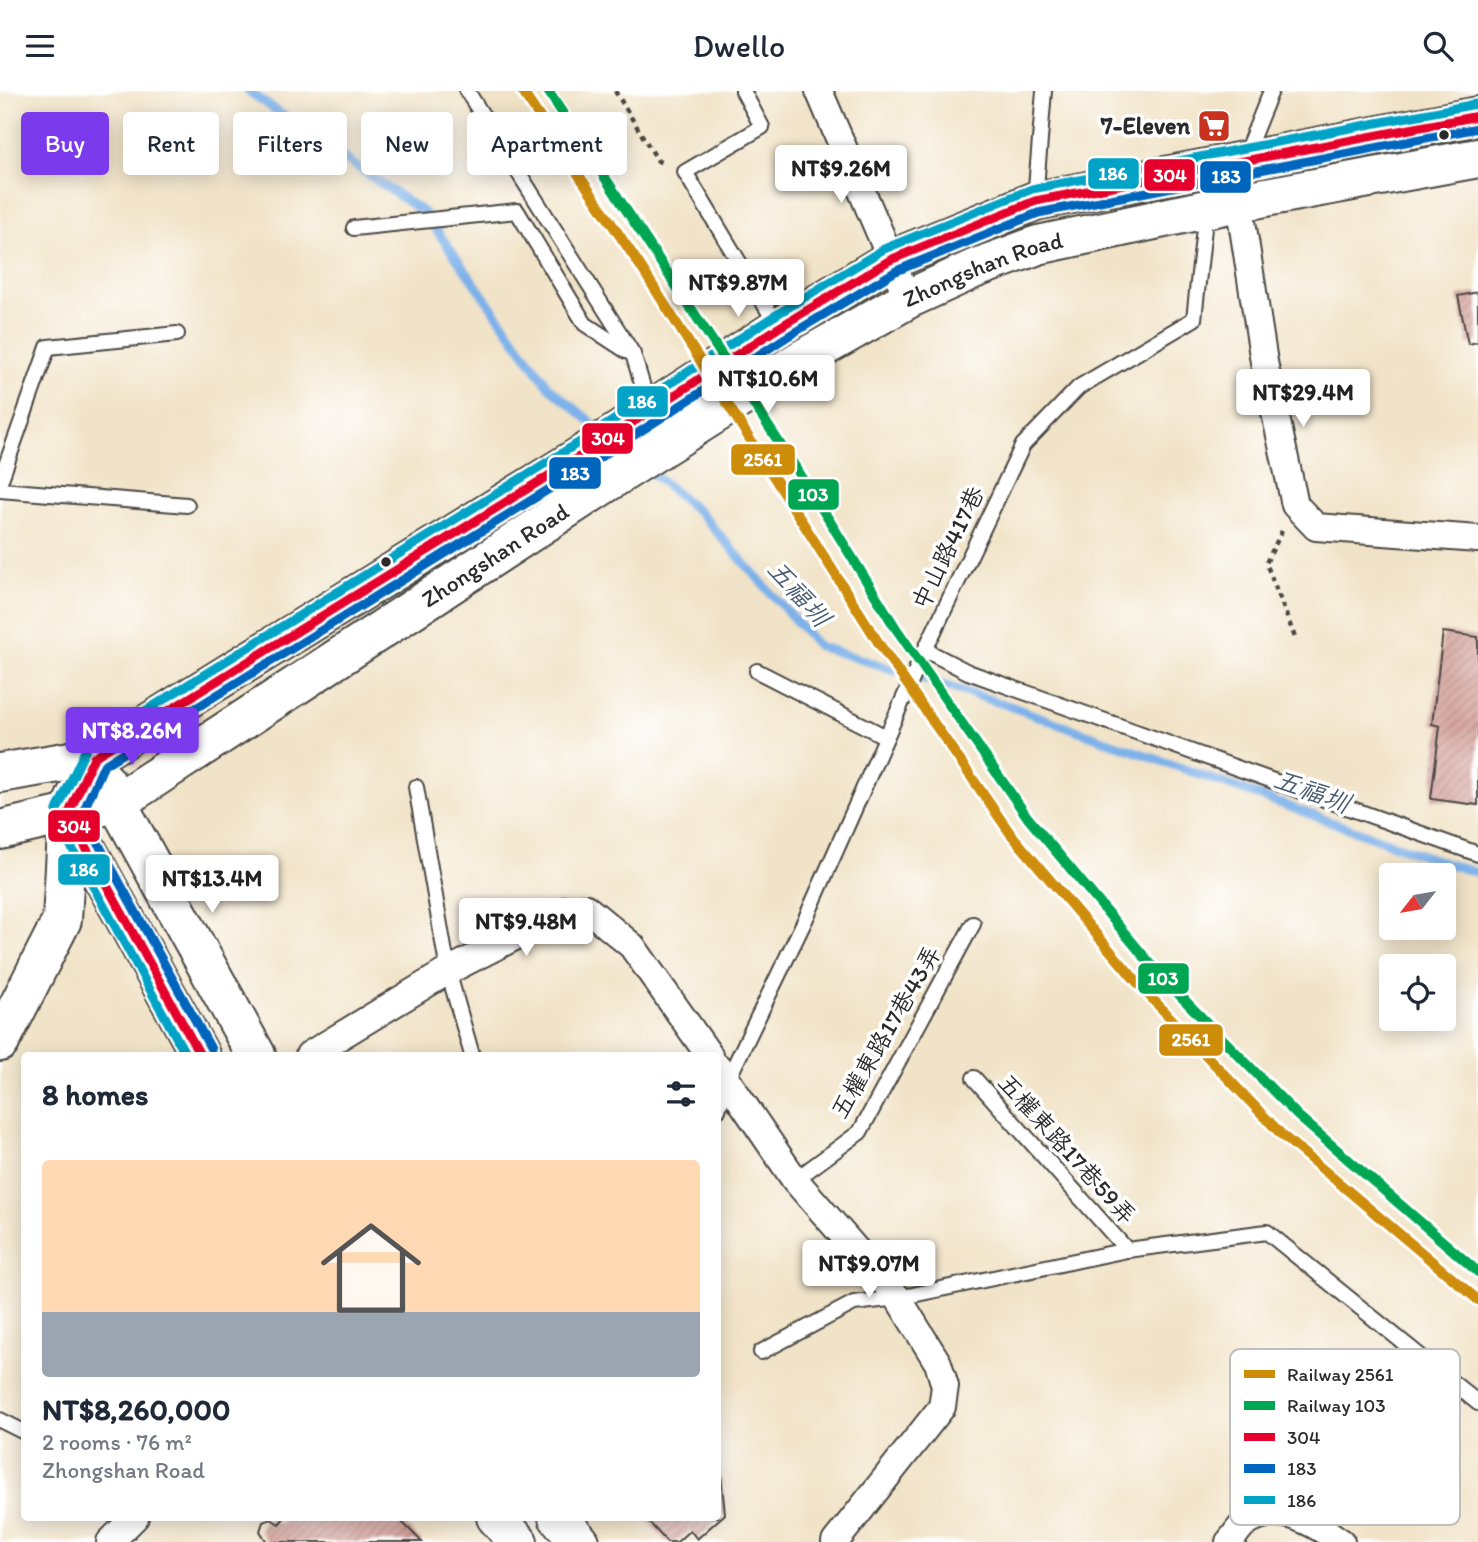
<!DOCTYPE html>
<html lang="en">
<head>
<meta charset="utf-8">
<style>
  body { margin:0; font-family:Itim,"LXGW WenKai TC",sans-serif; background:#f2f2f3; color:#1f2937; height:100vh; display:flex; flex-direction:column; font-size:26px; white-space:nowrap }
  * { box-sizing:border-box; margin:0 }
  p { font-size:23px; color:#747a83 }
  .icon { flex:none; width:38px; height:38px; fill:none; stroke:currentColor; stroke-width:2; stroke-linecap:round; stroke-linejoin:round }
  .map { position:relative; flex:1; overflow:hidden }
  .details { position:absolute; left:21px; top:961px; width:700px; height:469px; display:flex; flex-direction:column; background:#fff; border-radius:7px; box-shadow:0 4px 18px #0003 }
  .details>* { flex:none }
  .guide { position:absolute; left:21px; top:21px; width:700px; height:63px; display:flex; gap:14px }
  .needle { width:46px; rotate:239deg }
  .controls { position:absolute; left:1379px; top:772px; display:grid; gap:14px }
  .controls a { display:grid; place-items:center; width:77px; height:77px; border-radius:7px; background:#fff; box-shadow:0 4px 18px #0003; font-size:35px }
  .price { position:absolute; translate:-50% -60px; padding:0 16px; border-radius:7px; background:#fff; color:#222; font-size:23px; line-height:46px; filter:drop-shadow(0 2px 4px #0008) }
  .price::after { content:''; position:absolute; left:50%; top:42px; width:21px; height:16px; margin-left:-10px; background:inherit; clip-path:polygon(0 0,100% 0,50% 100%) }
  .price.current { background:#7c3aed; color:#fff }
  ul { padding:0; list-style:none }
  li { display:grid; align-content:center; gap:14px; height:371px; padding:0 21px }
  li+li { border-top:2px solid #e0e1e3 }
  li span { display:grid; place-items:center; height:217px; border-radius:7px; color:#555 }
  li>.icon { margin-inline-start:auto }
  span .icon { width:126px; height:126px; fill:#fffc; stroke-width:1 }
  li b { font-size:30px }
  h2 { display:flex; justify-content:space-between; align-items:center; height:84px; padding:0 21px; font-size:30px }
  .tag { padding:0 24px; border-radius:7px; background:#fff; box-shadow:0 4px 18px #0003; font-size:24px; line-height:63px }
  .tag.current { background:#7c3aed; color:#fff }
  header { display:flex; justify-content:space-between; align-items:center; height:91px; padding:0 21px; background:#fff; font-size:32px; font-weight:600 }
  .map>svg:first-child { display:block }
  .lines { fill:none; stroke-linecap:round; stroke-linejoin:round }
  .stream { stroke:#7bb1ea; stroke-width:9 }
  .building { fill:url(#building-hatch) }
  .lane-casing { stroke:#494742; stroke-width:18 }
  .street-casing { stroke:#494742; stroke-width:30 }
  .secondary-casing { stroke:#494742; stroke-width:42 }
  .path { stroke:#494742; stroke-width:4.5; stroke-dasharray:5 5; stroke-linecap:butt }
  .lane { stroke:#fff; stroke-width:14 }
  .street { stroke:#fff; stroke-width:26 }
  .secondary { stroke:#fff; stroke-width:38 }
  .bus-1-casing { stroke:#fff; stroke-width:14 }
  .bus-2-casing { stroke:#fff; stroke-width:14 }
  .bus-3-casing { stroke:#fff; stroke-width:14 }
  .bus-1 { stroke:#e4002b; stroke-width:9 }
  .bus-2 { stroke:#0065bd; stroke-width:9 }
  .bus-3 { stroke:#02a3c6; stroke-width:9 }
  .rail-1-casing { stroke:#fff; stroke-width:16 }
  .rail-2-casing { stroke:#fff; stroke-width:16 }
  .rail-1 { stroke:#ce8d09; stroke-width:10 }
  .rail-2 { stroke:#00a651; stroke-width:10 }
  .bus-dot { fill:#2b2b2b; stroke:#fff; stroke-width:2.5 }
  .labels { text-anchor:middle; stroke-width:7; stroke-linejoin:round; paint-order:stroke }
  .poi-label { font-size:24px; font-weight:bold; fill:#2b2b2b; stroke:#fff; text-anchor:end }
  .street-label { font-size:24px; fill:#2b2b2b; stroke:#fff }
  .water-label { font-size:26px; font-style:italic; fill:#475a6e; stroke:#fff }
  .key { fill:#fff; stroke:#bfbfbf; stroke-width:2 }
  .key-label { font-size:19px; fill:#2b2b2b }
  .line-badge { stroke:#fff; stroke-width:2.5 }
  .badge-label { font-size:19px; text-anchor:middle; font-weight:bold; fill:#fff }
</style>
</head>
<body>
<header><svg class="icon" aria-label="menu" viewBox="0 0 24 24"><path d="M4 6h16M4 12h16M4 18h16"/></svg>Dwello<svg class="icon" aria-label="search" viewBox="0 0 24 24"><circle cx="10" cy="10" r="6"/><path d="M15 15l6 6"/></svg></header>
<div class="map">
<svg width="1478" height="1451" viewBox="0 0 1478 1451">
  <defs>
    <pattern id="building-hatch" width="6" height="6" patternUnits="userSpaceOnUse" patternTransform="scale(1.75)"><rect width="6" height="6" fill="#d49f98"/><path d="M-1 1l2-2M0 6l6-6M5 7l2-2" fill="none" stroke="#ac827c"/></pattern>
  </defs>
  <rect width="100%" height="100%" fill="#fff"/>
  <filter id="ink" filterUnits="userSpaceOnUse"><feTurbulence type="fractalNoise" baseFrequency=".0143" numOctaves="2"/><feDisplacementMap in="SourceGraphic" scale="14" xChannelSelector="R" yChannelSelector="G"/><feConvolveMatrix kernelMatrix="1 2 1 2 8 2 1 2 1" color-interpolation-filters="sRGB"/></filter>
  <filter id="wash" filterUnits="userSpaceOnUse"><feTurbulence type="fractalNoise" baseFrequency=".00686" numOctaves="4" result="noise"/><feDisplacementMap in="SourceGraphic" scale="28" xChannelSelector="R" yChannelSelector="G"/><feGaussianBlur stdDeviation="1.57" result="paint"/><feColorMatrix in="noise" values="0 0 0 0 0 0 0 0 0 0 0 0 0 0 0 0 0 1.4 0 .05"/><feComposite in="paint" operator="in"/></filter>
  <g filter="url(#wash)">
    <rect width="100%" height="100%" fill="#f1e3c7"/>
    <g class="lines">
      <!-- stream -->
      <g class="stream">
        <path d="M248,0L424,122L549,296L603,341"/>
        <path d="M646,377L700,422L818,555L1004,613L1445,772L1478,782"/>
      </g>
    </g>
    <g id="blocks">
      <!-- building -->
      <g class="building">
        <path d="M1478,201V251L1468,253L1458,205Z"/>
        <path d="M1443,541L1478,546V714L1431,708L1440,635L1432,633Z"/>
        <path d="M719,1365L725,1423L697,1448L690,1439L677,1451H667L644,1426H718V1366Z"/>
        <path d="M285,1426H397L422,1451H267L260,1440L263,1431L271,1428L279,1433Z"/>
      </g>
    </g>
  </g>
  <g filter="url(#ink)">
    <use href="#blocks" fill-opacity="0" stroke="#494742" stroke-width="2"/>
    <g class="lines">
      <defs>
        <g id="lane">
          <path d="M467,0L633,263L650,319"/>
          <path d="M743,0L762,36L685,81L778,236"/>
          <path d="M1245,64L1271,0"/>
          <path d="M1035,109L1044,0"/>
          <path d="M354,137L517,120L585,233L628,261"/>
          <path d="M0,391L48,256L177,243"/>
          <path d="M0,399L187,414"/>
          <path d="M925,559L968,581L1478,763"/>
          <path d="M757,580L886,646"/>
          <path d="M416,696L448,880L472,964"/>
          <path d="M974,987L1127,1159"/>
          <path d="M718,1019L727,990L806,827L925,559L1023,354L1079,296L1194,228L1206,119"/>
          <path d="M795,1089L860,1041L973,833"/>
          <path d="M761,1261L854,1212L898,1207L1127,1159L1267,1141L1478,1312"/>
          <path d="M0,1329L24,1341"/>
        </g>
        <g id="street">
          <path d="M819,0L908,208"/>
          <path d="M1239,111L1264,271L1295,414L1316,436L1478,448"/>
          <path d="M309,964L448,880L567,819L586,817L632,855L709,964"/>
          <path d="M718,976L795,1089L898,1207L938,1272L945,1295L942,1316L835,1451"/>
          <path d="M110,1451L135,1426"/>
          <path d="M1229,1451C1234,1446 1238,1438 1244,1433C1276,1408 1313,1431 1341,1451"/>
        </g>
        <g id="secondary">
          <path d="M0,682L94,666L590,359L778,237L890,169L1035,110L1478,25"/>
          <path d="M105,690L256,964"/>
          <path d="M68,724L200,964"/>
          <path id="s1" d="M0,739L116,712L612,388L799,270L908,208L976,177L1038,154L1239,111L1478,67"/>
          <path d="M0,951L62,829L68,724L77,703"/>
          <path d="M496,1426L518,1451"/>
          <path d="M558,1426L580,1451"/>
        </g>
      </defs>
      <!-- lane casing -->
      <use href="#lane" class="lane-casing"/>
      <!-- street casing -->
      <use href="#street" class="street-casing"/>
      <!-- secondary casing -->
      <use href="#secondary" class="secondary-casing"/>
      <!-- path -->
      <g class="path">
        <path d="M615,0L658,70L665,73"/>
        <path d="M1282,440L1266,472L1296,549"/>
      </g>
      <!-- lane -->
      <use href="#lane" class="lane"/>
      <!-- street -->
      <use href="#street" class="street"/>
      <!-- secondary -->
      <use href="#secondary" class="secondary"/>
      <defs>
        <path id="bus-1" d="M200,964L68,724L94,666L590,359L778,237L890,169L1035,110L1478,25"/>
        <path id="bus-2" d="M211,958L82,723L104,674L596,369L785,247L896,180L1038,122L1478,37"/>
        <path id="bus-3" d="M186,964L56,728L57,719L87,656L583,349L771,227L884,158L1032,98L1476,13"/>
      </defs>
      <!-- bus-1 casing -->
      <use href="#bus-1" class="bus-1-casing"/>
      <!-- bus-2 casing -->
      <use href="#bus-2" class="bus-2-casing"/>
      <!-- bus-3 casing -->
      <use href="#bus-3" class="bus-3-casing"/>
      <!-- bus-1 -->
      <use href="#bus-1" class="bus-1"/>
      <!-- bus-2 -->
      <use href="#bus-2" class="bus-2"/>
      <!-- bus-3 -->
      <use href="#bus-3" class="bus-3"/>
      <defs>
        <path id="rail-1" d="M522,0L641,176L880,554L1010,742L1142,897L1282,1044L1478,1209"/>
        <path id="rail-2" d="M548,0L811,400L895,536L1028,727L1158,882L1298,1025L1478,1181"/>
      </defs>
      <!-- rail-1 casing -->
      <use href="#rail-1" class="rail-1-casing"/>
      <!-- rail-2 casing -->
      <use href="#rail-2" class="rail-2-casing"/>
      <!-- rail-1 -->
      <use href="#rail-1" class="rail-1"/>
      <!-- rail-2 -->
      <use href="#rail-2" class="rail-2"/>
    </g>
  </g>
  <!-- icons -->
  <defs>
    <symbol id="supermarket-square" viewBox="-11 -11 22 22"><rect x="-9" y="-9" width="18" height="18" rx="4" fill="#c8321e" stroke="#fff"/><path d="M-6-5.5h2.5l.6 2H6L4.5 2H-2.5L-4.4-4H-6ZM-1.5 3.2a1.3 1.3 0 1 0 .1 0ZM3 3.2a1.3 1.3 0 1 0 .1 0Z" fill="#fff"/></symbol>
  </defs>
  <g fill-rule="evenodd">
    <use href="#supermarket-square" x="1195" y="16" width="38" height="38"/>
  </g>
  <!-- markers -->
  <g class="bus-dot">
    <circle cx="1444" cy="44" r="6"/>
    <circle cx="386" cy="471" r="6"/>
  </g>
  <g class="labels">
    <!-- poi labels -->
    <g class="poi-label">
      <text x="1190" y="43">7-Eleven</text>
    </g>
    <!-- street labels -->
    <g class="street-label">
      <text dy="8" stroke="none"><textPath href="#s1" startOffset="1139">Zhongshan Road</textPath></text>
      <text transform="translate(948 457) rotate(-64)" y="8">中山路417巷</text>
      <text dy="8" stroke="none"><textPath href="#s1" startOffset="572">Zhongshan Road</textPath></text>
      <text transform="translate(886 941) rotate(-60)" y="8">五權東路17巷43弄</text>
      <text transform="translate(1067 1058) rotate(48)" y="8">五權東路17巷59弄</text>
    </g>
    <!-- water labels -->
    <g class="water-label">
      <text transform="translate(799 502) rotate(48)" y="9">五福圳</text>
      <text transform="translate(1312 700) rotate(20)" y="9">五福圳</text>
    </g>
  </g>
  <!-- legend -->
  <rect x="1230" y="1258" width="230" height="176" rx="10" class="key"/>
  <rect x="1244" y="1279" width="31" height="8" fill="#ce8d09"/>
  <rect x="1244" y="1310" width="31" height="9" fill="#00a651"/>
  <rect x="1244" y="1342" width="31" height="8" fill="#e4002b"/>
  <rect x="1244" y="1373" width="31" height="9" fill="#0065bd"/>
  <rect x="1244" y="1405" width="31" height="8" fill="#02a3c6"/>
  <g class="key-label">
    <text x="1287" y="1290">Railway 2561</text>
    <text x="1287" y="1321">Railway 103</text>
    <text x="1287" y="1353">304</text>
    <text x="1287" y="1384">183</text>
    <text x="1287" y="1416">186</text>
  </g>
  <g class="line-badge">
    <rect x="1087" y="66" width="53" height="33" rx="7" fill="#02a3c6"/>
    <rect x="1143" y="67" width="53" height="34" rx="7" fill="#e4002b"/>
    <rect x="1199" y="69" width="53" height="34" rx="7" fill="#0065bd"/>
    <rect x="616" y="294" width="53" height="33" rx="7" fill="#02a3c6"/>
    <rect x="581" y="331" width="53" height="33" rx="7" fill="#e4002b"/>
    <rect x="730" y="352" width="66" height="33" rx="7" fill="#ce8d09"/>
    <rect x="548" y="365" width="54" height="34" rx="7" fill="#0065bd"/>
    <rect x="787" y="387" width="53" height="33" rx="7" fill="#00a651"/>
    <rect x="47" y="718" width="54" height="34" rx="7" fill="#e4002b"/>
    <rect x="57" y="762" width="54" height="33" rx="7" fill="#02a3c6"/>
    <rect x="1137" y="871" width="53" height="33" rx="7" fill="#00a651"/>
    <rect x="1158" y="932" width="66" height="34" rx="7" fill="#ce8d09"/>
  </g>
  <g class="badge-label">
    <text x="1113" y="89">186</text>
    <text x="1170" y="91">304</text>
    <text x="1226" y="92">183</text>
    <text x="642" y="317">186</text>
    <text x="608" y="354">304</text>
    <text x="763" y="375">2561</text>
    <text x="575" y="389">183</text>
    <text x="813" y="410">103</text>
    <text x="74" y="742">304</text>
    <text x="84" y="785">186</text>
    <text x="1163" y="894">103</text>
    <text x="1191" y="955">2561</text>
  </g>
</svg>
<div class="controls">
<a><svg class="needle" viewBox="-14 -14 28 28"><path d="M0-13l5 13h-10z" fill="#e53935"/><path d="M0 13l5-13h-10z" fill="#747a83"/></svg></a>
<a><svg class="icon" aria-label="locate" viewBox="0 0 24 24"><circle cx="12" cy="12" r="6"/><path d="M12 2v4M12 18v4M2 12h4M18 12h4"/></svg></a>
</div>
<b class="price" style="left:841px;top:114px">NT$9.26M</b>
<b class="price" style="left:738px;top:228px">NT$9.87M</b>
<b class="price" style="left:768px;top:324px">NT$10.6M</b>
<b class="price" style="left:1303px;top:338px">NT$29.4M</b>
<b class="price current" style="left:132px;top:676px">NT$8.26M</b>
<b class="price" style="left:212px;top:824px">NT$13.4M</b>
<b class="price" style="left:526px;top:867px">NT$9.48M</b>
<b class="price" style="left:869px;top:1209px">NT$9.07M</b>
<div class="guide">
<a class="tag current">Buy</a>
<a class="tag">Rent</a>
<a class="tag">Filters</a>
<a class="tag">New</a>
<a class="tag">Apartment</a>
</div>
<section class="details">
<h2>8 homes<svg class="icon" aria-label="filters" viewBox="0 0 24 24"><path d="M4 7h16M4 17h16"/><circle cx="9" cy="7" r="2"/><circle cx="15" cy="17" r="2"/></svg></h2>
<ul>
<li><span style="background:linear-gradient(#ffd9b3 70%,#9aa5b1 0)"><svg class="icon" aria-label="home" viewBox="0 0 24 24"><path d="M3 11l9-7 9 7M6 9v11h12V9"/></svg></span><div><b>NT$8,260,000</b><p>2 rooms · 76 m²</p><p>Zhongshan Road</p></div></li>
</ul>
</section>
</div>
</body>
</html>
